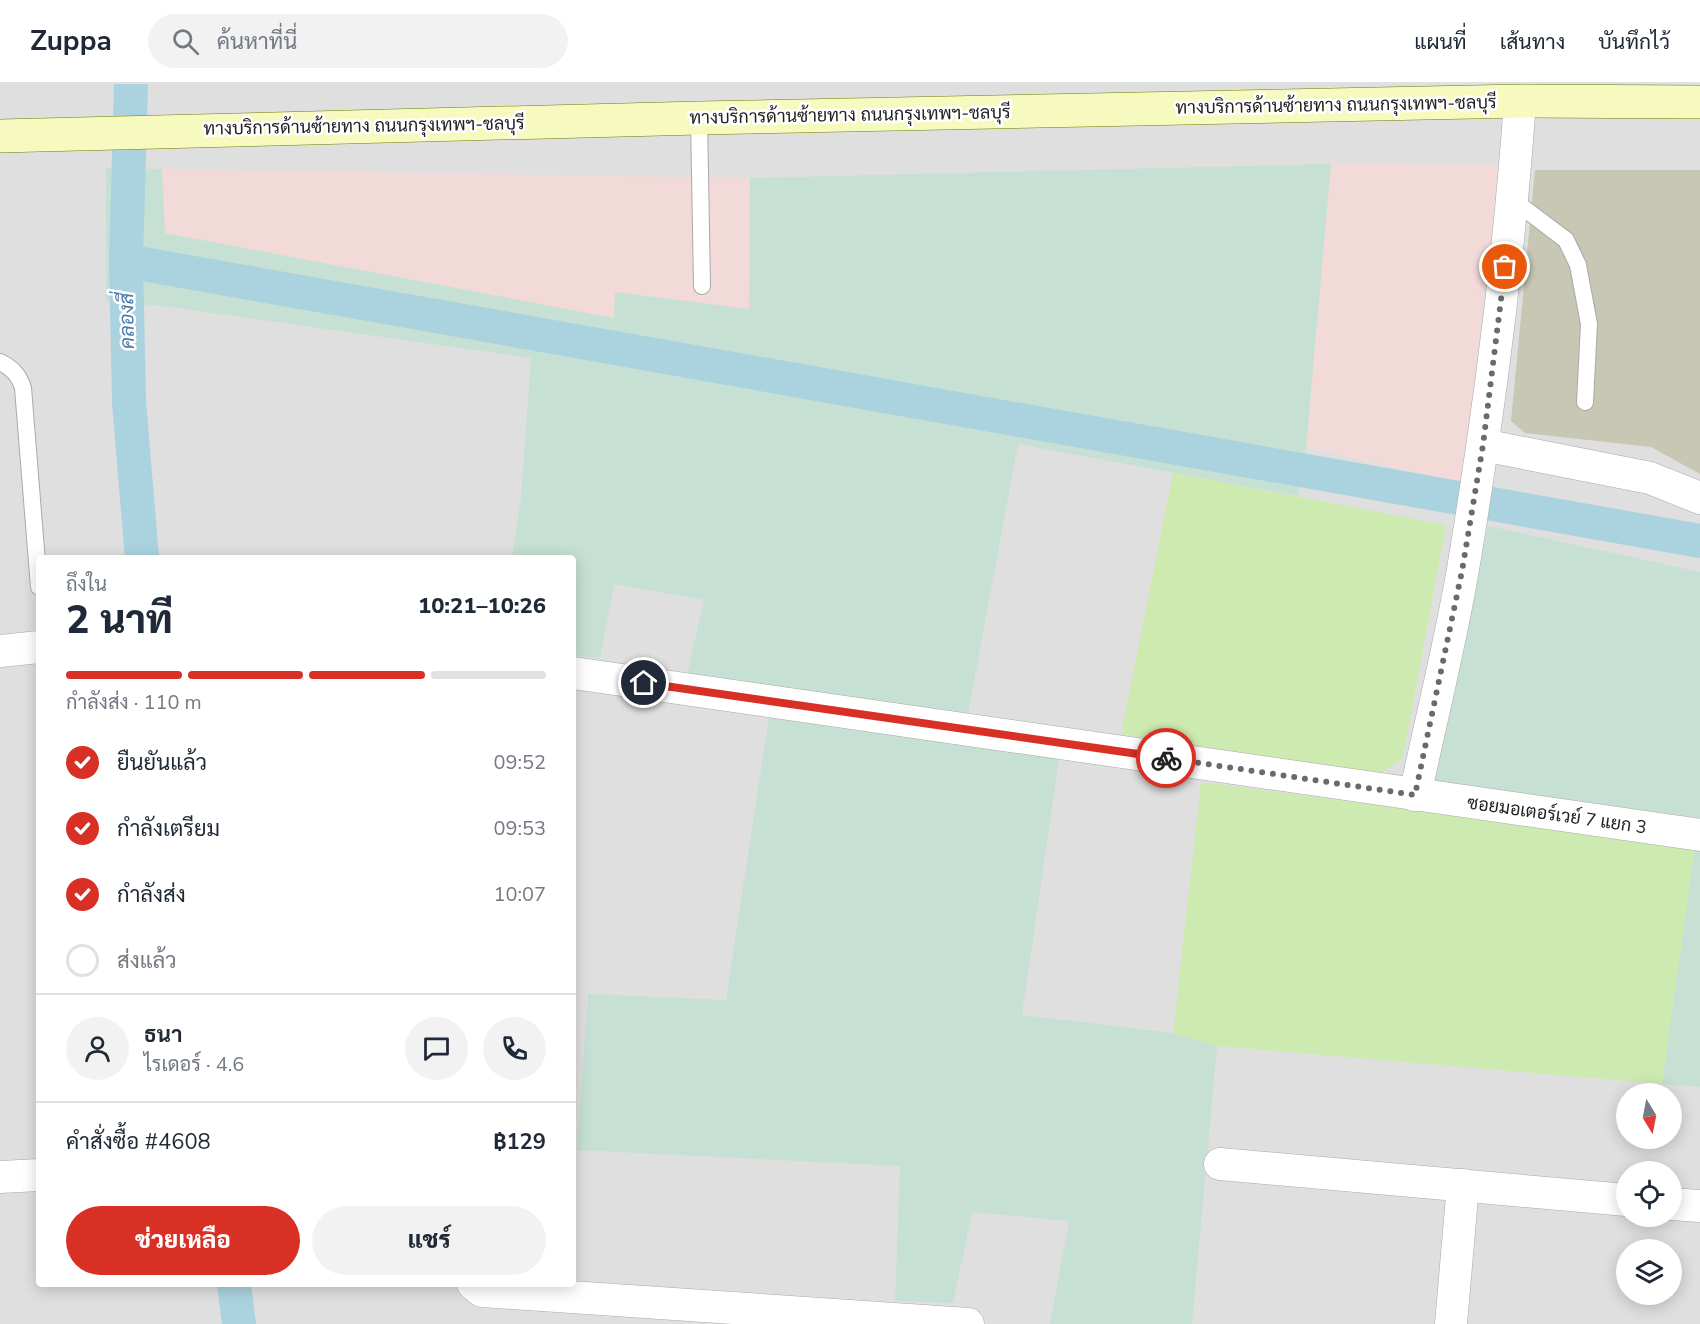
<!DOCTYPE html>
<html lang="th">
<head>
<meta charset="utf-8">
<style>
	:root { --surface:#fff; --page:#f2f2f3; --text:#1f2937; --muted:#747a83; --line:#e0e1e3; --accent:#d93025 }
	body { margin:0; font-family:"Nunito Sans",Sarabun,sans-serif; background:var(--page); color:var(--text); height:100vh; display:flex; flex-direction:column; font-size:22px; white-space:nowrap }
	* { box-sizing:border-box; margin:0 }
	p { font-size:20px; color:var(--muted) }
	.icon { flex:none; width:33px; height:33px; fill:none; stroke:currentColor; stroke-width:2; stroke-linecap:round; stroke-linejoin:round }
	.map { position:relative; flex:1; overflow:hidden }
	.panel { position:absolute; left:36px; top:471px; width:540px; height:732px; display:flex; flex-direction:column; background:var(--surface); border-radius:6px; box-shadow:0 3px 15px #0003 }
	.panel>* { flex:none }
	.needle { width:39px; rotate:170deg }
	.fabs { position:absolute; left:1616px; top:999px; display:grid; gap:12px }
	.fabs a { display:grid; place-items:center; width:66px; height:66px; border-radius:50%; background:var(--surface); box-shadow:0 3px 15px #0003; font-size:30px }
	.pin { position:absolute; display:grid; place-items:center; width:51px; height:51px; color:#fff; margin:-26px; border:3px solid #fff; border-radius:50%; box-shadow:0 2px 6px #0007 }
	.courier { position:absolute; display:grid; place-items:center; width:60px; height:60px; margin:-30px; border:4px solid #d93025; border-radius:50%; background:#fff; color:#222; box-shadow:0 2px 8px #0007 }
	.summary em { font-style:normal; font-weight:800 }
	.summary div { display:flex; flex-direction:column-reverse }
	.summary { display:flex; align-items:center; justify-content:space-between; height:102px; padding:0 30px }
	h1 { font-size:39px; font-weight:800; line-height:45px }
	.bar { display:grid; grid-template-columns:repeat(4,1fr); gap:9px 6px; align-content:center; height:72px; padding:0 30px }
	.bar i { height:8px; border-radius:4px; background:var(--line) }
	.bar .current { background:var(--accent) }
	.bar p { grid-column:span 4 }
	.line { display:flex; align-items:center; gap:15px; padding:0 30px; border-top:2px solid var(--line) }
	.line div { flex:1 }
	.round { display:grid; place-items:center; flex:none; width:63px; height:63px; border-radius:32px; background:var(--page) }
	ol { padding:0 30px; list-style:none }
	li { display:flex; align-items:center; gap:18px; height:66px }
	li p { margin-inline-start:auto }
	li .icon { padding:6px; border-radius:50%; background:var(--accent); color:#fff; stroke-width:4 }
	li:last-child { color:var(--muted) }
	li i { width:33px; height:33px; border:3px solid var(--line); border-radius:50% }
	.primary-button { display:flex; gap:12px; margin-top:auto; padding:12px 30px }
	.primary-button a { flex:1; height:69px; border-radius:36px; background:var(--accent); color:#fff; font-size:24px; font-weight:800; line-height:69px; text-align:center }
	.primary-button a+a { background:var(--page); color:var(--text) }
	header { display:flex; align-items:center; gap:36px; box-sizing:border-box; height:84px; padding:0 30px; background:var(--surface); border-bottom:2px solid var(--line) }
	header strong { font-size:28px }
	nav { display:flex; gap:33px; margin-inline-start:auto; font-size:21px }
	.search { width:420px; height:54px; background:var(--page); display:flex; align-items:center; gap:15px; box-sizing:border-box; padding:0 21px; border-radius:33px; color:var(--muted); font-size:22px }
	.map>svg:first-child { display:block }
</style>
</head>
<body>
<header>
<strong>Zuppa</strong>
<div class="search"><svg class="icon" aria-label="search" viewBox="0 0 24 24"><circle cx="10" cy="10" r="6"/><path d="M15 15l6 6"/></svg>ค้นหาที่นี่</div>
<nav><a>แผนที่</a><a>เส้นทาง</a><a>บันทึกไว้</a></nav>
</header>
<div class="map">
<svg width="1700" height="1240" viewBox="0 0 1700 1240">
	<rect width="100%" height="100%" fill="#f2efe9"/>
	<path fill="#e0dfdf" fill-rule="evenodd" d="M0,0H1700V1240H0ZM39,474H573V1200H39ZM1626,1010H1671V1054H1626ZM1626,1088H1671V1132H1626ZM1626,1166H1671V1210H1626Z"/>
	<g fill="#f2dad9">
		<path d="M1331,80L1500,81L1462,399L1306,363Z"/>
		<path d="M162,85L750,94L749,225L615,208L614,234L164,149Z"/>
	</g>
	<path fill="#c7c7b4" d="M1535,86H1700V390L1651,363L1525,349L1511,337Z"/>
	<g fill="#cdebb0">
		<path d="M1173,389L1446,441L1403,674L1380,690L1121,650Z"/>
		<path d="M1201,698L1695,763L1662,1000L1217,962L1173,949Z"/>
	</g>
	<g fill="#c6e0d4">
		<path d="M1331,80L1306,363L1298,412L1018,360L968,630L687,592L704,516L614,500L600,575L573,571V474H512L521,413L531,274L163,222L106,217V84L162,85L165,149L614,234L615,208L749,225L750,94Z"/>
		<path d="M1488,442L1700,488V734L1433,699Z"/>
		<path d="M769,632L1059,675L1022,931L1173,949L1217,962L1192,1240H1050L1069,1137L972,1128L953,1219L895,1217L900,1082L577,1066L588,910L726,916Z"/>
		<path d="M1695,763L1700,764V1003L1662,1000Z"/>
	</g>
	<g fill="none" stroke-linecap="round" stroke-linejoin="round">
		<g stroke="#aad3df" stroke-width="34">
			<path d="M131,0L126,177L129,318L142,474"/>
			<path d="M126,177L1700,457"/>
			<path d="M234,1200L239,1240"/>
		</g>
		<g stroke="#a9a9a9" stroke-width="18">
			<g id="service">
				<path d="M699,34L702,202"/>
				<path d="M1513,116L1566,156L1578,181L1589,240L1585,318"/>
				<path d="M0,278C12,284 19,291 23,304L39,503"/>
			</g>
		</g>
		<g stroke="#a9a9a9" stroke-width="33">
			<g id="minor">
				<path d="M1483,361L1650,394L1700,414"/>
				<path d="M0,567L39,563"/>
				<path d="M573,589L1700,751"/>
				<path d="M1415,711C1431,636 1450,561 1463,485C1489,330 1509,174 1520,17"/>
				<path d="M1220,1080L1626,1116"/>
				<path d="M0,1093L39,1091"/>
				<path d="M1671,1120L1700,1122"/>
				<path d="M473,1200L482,1207L968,1240"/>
				<path d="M1451,1240L1463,1101"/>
			</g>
		</g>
		<g stroke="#707d05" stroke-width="34">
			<path id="secondary" d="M0,52L699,34L1520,17L1700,18"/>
		</g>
		<use href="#service" stroke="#fff" stroke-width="16"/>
		<use href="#minor" stroke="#fff" stroke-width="32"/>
		<use href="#secondary" stroke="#f7fabf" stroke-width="33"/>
	</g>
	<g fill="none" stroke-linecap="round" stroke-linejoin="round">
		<path stroke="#6b6a68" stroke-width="6" stroke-dasharray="0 10.8" d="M1166,674L1415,711L1462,487L1483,361L1505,183"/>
		<path stroke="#d93025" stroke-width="8" d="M644,599L1166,674"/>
	</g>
	<g text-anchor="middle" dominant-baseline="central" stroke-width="5" stroke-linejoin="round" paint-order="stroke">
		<g font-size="18" fill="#222" stroke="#fff">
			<text transform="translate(1336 21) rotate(-1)">ทางบริการด้านซ้ายทาง ถนนกรุงเทพฯ-ชลบุรี</text>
			<text transform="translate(850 31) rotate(-1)">ทางบริการด้านซ้ายทาง ถนนกรุงเทพฯ-ชลบุรี</text>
			<text transform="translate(364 42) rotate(-1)">ทางบริการด้านซ้ายทาง ถนนกรุงเทพฯ-ชลบุรี</text>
			<text transform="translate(1557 731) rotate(8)">ซอยมอเตอร์เวย์ 7 แยก 3</text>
		</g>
		<g font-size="20" font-style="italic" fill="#4a7aab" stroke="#fff">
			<text transform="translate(127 237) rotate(-91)">คลองสี่</text>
		</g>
	</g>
</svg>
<div class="fabs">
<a><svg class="needle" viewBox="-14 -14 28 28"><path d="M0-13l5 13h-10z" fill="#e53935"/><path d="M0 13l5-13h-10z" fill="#747a83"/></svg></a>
<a><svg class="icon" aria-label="locate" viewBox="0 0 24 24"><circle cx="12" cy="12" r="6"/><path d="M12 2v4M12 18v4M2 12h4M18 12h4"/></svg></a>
<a><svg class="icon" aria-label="layers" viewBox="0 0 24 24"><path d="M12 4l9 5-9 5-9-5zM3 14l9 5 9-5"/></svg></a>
</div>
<div class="pin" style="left:1505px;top:183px;background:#ea580c"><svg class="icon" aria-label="bag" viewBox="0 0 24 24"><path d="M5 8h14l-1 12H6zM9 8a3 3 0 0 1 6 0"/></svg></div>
<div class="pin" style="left:644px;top:599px;background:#1f2937"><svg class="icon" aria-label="home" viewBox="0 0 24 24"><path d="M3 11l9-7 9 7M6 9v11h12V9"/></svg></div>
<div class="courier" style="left:1166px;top:674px"><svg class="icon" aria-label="bike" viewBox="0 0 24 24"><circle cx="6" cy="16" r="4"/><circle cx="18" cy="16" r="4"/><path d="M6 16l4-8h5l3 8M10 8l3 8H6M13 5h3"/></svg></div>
<section class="panel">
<div class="summary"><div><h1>2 นาที</h1><p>ถึงใน</p></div><em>10:21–10:26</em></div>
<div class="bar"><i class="current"></i><i class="current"></i><i class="current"></i><i></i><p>กำลังส่ง · 110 m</p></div>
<ol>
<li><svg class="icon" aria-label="check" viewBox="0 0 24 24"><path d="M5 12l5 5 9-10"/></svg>ยืนยันแล้ว<p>09:52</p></li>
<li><svg class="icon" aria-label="check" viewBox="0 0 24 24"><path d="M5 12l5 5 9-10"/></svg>กำลังเตรียม<p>09:53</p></li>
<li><svg class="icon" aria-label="check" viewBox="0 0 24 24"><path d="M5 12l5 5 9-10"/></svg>กำลังส่ง<p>10:07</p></li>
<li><i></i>ส่งแล้ว</li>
</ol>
<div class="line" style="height:108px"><a class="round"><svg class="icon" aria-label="person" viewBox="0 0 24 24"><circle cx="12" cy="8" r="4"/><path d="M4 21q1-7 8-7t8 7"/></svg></a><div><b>ธนา</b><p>ไรเดอร์ · 4.6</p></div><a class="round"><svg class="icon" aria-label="chat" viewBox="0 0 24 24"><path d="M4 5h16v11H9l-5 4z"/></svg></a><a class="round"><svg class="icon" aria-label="phone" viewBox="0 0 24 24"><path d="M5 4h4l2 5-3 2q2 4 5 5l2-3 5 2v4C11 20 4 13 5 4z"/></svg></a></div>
<div class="line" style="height:78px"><div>คำสั่งซื้อ #4608</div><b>฿129</b></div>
<div class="primary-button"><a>ช่วยเหลือ</a><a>แชร์</a></div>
</section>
</div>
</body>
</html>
